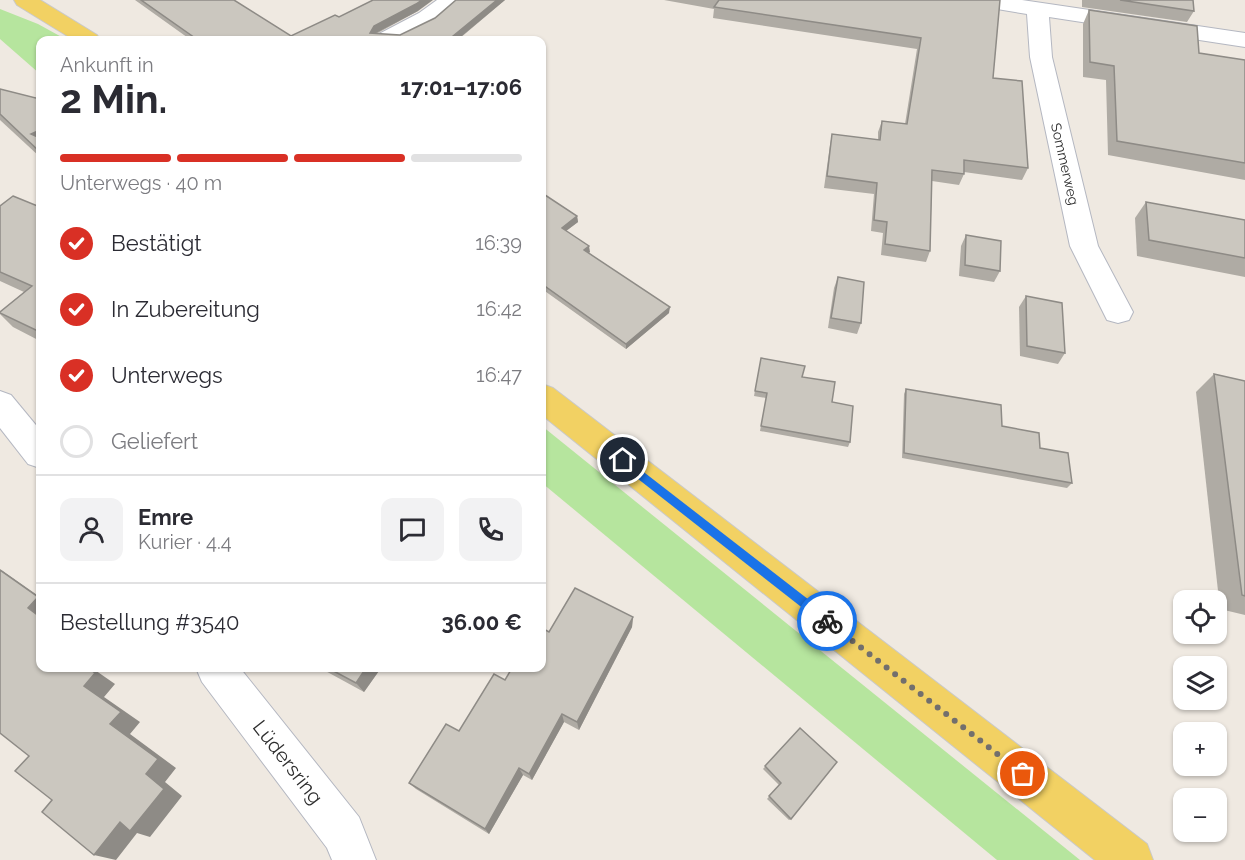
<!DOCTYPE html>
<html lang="de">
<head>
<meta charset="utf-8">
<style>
	:root { --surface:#fff; --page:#f2f2f3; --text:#2b2b33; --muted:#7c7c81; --line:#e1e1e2; --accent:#d93025 }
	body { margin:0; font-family:Raleway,sans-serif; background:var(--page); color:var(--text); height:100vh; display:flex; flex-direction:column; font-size:22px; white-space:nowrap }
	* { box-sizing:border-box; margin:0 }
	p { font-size:20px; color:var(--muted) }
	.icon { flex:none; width:33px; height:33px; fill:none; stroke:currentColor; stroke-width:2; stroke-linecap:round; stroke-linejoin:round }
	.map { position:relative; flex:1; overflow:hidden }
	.drawer { position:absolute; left:36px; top:36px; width:510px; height:636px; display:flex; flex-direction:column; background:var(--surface); border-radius:12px; box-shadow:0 2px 4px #0004 }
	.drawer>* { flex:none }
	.controls { position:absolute; left:1173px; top:590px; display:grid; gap:12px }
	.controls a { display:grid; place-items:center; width:54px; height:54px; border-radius:12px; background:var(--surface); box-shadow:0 2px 4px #0004; font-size:30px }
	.pin { position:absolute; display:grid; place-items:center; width:51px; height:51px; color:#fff; margin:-26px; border:3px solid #fff; border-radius:50%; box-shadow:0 2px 6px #0007 }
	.courier { position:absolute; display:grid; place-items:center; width:60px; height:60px; margin:-30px; border:4px solid #1a73e8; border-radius:50%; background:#fff; color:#222; box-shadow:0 2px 8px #0007 }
	.overview em { font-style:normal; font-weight:700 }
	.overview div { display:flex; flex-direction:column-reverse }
	.overview { display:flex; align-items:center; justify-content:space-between; height:102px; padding:0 24px }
	h1 { font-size:39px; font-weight:700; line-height:45px }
	.bar { display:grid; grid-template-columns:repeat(4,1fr); gap:9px 6px; align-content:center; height:72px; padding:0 24px }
	.bar i { height:8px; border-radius:4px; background:var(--line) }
	.bar .on { background:var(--accent) }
	.bar p { grid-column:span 4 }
	.line { display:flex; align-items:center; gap:15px; padding:0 24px; border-top:2px solid var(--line) }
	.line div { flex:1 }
	.round { display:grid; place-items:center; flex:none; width:63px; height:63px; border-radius:12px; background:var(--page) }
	ol { padding:0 24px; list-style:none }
	li { display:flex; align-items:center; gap:18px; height:66px }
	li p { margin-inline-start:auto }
	li .icon { padding:6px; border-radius:50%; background:var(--accent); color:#fff; stroke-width:4 }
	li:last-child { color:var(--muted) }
	li i { width:33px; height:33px; border:3px solid var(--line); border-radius:50% }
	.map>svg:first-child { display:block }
</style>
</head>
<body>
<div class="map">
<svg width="1245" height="860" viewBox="0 0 1245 860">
	<rect width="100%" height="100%" fill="#efe9e1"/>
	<g fill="#b6e59e">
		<path d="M0,9L38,24L67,40H40V74L0,39Z"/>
		<path d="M542,426L1080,860H997L542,483Z"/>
	</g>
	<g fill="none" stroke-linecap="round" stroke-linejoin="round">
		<g stroke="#b4b7c1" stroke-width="2">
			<g id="minor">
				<path d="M437,0H462L435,23L401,40H374L377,35L419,13Z"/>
				<path d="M968,0H1022L1245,33V47L1049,17L1052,57L1098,246L1133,312L1129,320L1118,323L1107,320L1070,246L1030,57L1027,14L979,6L971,5Z"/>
				<path d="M0,391L11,395L40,430V468L28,464L0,428Z"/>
				<path d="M196,668H240L359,817L376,860H332L327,848L202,682Z"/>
			</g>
		</g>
		<g stroke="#c9c9c9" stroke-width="2">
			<g id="major">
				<path d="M14,0H40L97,35L100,40H74L17,5Z"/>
				<path d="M542,384L553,388L1147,844L1153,860H1095L542,415Z"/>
			</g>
		</g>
		<use href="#minor" fill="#fff" fill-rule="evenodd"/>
		<use href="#major" fill="#f2d163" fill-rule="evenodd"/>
	</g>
	<g fill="#afaba4">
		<path d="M135,0H234L291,36L339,17L418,11L376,34L400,35L435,18L456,0H505L459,39L461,40H191Z"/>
		<path d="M664,0H1000L993,78L1028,168L1022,180L964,172V174L959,185L932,181L930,251L926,262L881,255L883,233L871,231L874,194L824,188L830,145L832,134L878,140V132L882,121L905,124L917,49L713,18L714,9Z"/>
		<path d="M1081,0H1193L1194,11L1187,22L1082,7V0Z"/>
		<path d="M1089,10L1199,53L1245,60V180L1108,155L1106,80L1083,77V24Z"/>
		<path d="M0,89L40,99V157L0,120Z"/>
		<path d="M542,193L577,216L578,222L566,231L590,252L588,253L669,313L626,349L542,289Z"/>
		<path d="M1146,202L1245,220V277L1137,256L1135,218Z"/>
		<path d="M0,206L40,207V341L13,327L0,314V312L24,292L0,281Z"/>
		<path d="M966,235L1000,271L994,282L959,276L961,246Z"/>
		<path d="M838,277L861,323L857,334L828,328L834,288Z"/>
		<path d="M1026,296L1065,353L1058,364L1020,356L1019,307Z"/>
		<path d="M761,358L802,377L832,402L850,442L848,447L760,431L766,398L754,396Z"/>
		<path d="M1214,374L1245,381V615L1220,609L1196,392Z"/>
		<path d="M906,389L1002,426L1040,448L1072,483L1067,488L902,458L904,394Z"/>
		<path d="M633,617L632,627L579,730L564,722L532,780L523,775L489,834L416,789L409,783L459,731L549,632Z"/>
		<path d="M320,668H381L364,692Z"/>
		<path d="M800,728L791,819L789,820L767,799L779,785L763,769Z"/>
	</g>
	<g fill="#8e8b86">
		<path d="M422,0H433L418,11L376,33L372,40L370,33L374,26Z"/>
		<path d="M497,0H505L457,40L453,36Z"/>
		<path d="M40,130V147L31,134Z"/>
		<path d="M577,216L578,222L562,234V228Z"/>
		<path d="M589,246L590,252L584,256V250Z"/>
		<path d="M670,307L669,313L626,349V344Z"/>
		<path d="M0,569L40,597V617L28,608Z"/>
		<path d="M633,617L632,627L579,730L577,722Z"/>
		<path d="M88,668H92L115,684L104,697L140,722L130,734L176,768L165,782L182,796L150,837L137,833L116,860L94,855L146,774L110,724L84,686Z"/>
		<path d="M366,668H381L364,692L356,683Z"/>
		<path d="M562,714L564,722L532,780L529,774Z"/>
		<path d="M519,768L523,775L489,834L485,829Z"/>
	</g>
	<g fill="#cbc7bf" stroke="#8e8b86" stroke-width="1.5">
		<path d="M141,0H234L291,36L335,15L339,17L373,0H422L416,4L374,26L370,33L400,35L435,18L456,0H497L453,36L461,40H198Z"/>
		<path d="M719,0H1000L993,78L1022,81L1028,168L964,160V174L932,170L930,251L885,244L887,222L874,220L877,183L827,176L832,134L880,140L882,121L907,124L921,38L714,7Z"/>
		<path d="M1120,0H1193L1194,11Z"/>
		<path d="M1089,10L1197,26L1199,53L1245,60V163L1117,141L1114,66L1090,62Z"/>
		<path d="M0,89L40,99V130L31,134L40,138V152L0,114Z"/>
		<path d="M542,193L577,216L562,228L589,246L584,250L670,307L626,344L542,284Z"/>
		<path d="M13,196L40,207V332L0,313V312L32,286L0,272V206Z"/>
		<path d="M1146,202L1245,220V258L1149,240Z"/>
		<path d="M966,235L1001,241L1000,271L965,265Z"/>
		<path d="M838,277L864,282L861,323L831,318Z"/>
		<path d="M1026,296L1062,303L1065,353L1027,346Z"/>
		<path d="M761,358L805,366L802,377L835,382L832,402L853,406L850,442L761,426L767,393L755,391Z"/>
		<path d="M1214,374L1245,381V596L1242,595Z"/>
		<path d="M906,389L1001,405L1002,426L1039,433L1040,448L1068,453L1072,483L904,453Z"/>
		<path d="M0,570L38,597L28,608L40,617V668H88L95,673L84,686L121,712L110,724L158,759L146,774L164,789L130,831L120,822L94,855L42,812L52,800L15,771L29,756L0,733Z"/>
		<path d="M575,588L633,617L577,722L562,714L529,774L519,768L485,829L409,783L446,724L459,731L494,674L505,680L512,668H542V628L549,632Z"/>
		<path d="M328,668H366L356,683Z"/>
		<path d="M800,728L837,762L791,819L769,796L781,783L765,766Z"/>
	</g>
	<path fill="#1a73e8" d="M623,456L831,617V624H823L619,464V457Z"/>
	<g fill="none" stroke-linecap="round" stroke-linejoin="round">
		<path stroke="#726f6d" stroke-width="6" stroke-dasharray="0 10.8" d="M827,621L1023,774"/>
	</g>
	<g text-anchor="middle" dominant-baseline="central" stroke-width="4.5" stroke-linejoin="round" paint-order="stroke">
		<g font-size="14" fill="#2e2e2e" stroke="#fff">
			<text transform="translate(1065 164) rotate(77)">Sommerweg</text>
		</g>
		<g font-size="20" fill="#2e2e2e" stroke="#fff">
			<text transform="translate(288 762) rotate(52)">Lüdersring</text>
		</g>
	</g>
</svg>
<div class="controls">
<a><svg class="icon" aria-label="locate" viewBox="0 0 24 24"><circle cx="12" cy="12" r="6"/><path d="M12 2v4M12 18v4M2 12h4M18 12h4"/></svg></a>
<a><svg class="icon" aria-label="layers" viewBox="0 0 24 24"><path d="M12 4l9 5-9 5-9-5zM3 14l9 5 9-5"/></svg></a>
<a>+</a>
<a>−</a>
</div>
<div class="pin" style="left:1023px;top:774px;background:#ea580c"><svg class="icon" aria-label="bag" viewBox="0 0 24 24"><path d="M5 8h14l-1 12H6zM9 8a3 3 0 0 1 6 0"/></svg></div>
<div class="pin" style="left:623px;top:460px;background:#1f2937"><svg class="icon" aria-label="home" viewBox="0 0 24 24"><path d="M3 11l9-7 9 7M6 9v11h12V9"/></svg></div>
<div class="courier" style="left:827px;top:621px"><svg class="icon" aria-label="bike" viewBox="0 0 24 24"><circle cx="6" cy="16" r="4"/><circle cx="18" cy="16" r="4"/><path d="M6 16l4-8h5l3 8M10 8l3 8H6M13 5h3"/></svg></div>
<section class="drawer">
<div class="overview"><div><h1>2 Min.</h1><p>Ankunft in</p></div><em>17:01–17:06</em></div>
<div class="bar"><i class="on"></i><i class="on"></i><i class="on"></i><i></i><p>Unterwegs · 40 m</p></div>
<ol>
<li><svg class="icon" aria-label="check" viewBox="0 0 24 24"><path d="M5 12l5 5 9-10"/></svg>Bestätigt<p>16:39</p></li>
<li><svg class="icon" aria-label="check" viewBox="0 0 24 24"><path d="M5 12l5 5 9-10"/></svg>In Zubereitung<p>16:42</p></li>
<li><svg class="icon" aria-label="check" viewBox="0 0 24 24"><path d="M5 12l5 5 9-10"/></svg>Unterwegs<p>16:47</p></li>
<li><i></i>Geliefert</li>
</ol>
<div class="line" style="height:108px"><a class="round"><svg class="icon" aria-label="person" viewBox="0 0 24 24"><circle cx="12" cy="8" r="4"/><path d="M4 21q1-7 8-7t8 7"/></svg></a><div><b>Emre</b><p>Kurier · 4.4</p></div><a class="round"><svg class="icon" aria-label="chat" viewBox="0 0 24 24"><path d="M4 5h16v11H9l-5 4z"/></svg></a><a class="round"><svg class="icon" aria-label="phone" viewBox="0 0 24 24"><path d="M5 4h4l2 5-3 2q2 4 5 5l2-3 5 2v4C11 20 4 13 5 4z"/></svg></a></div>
<div class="line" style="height:78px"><div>Bestellung #3540</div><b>36.00 €</b></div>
</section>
</div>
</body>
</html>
